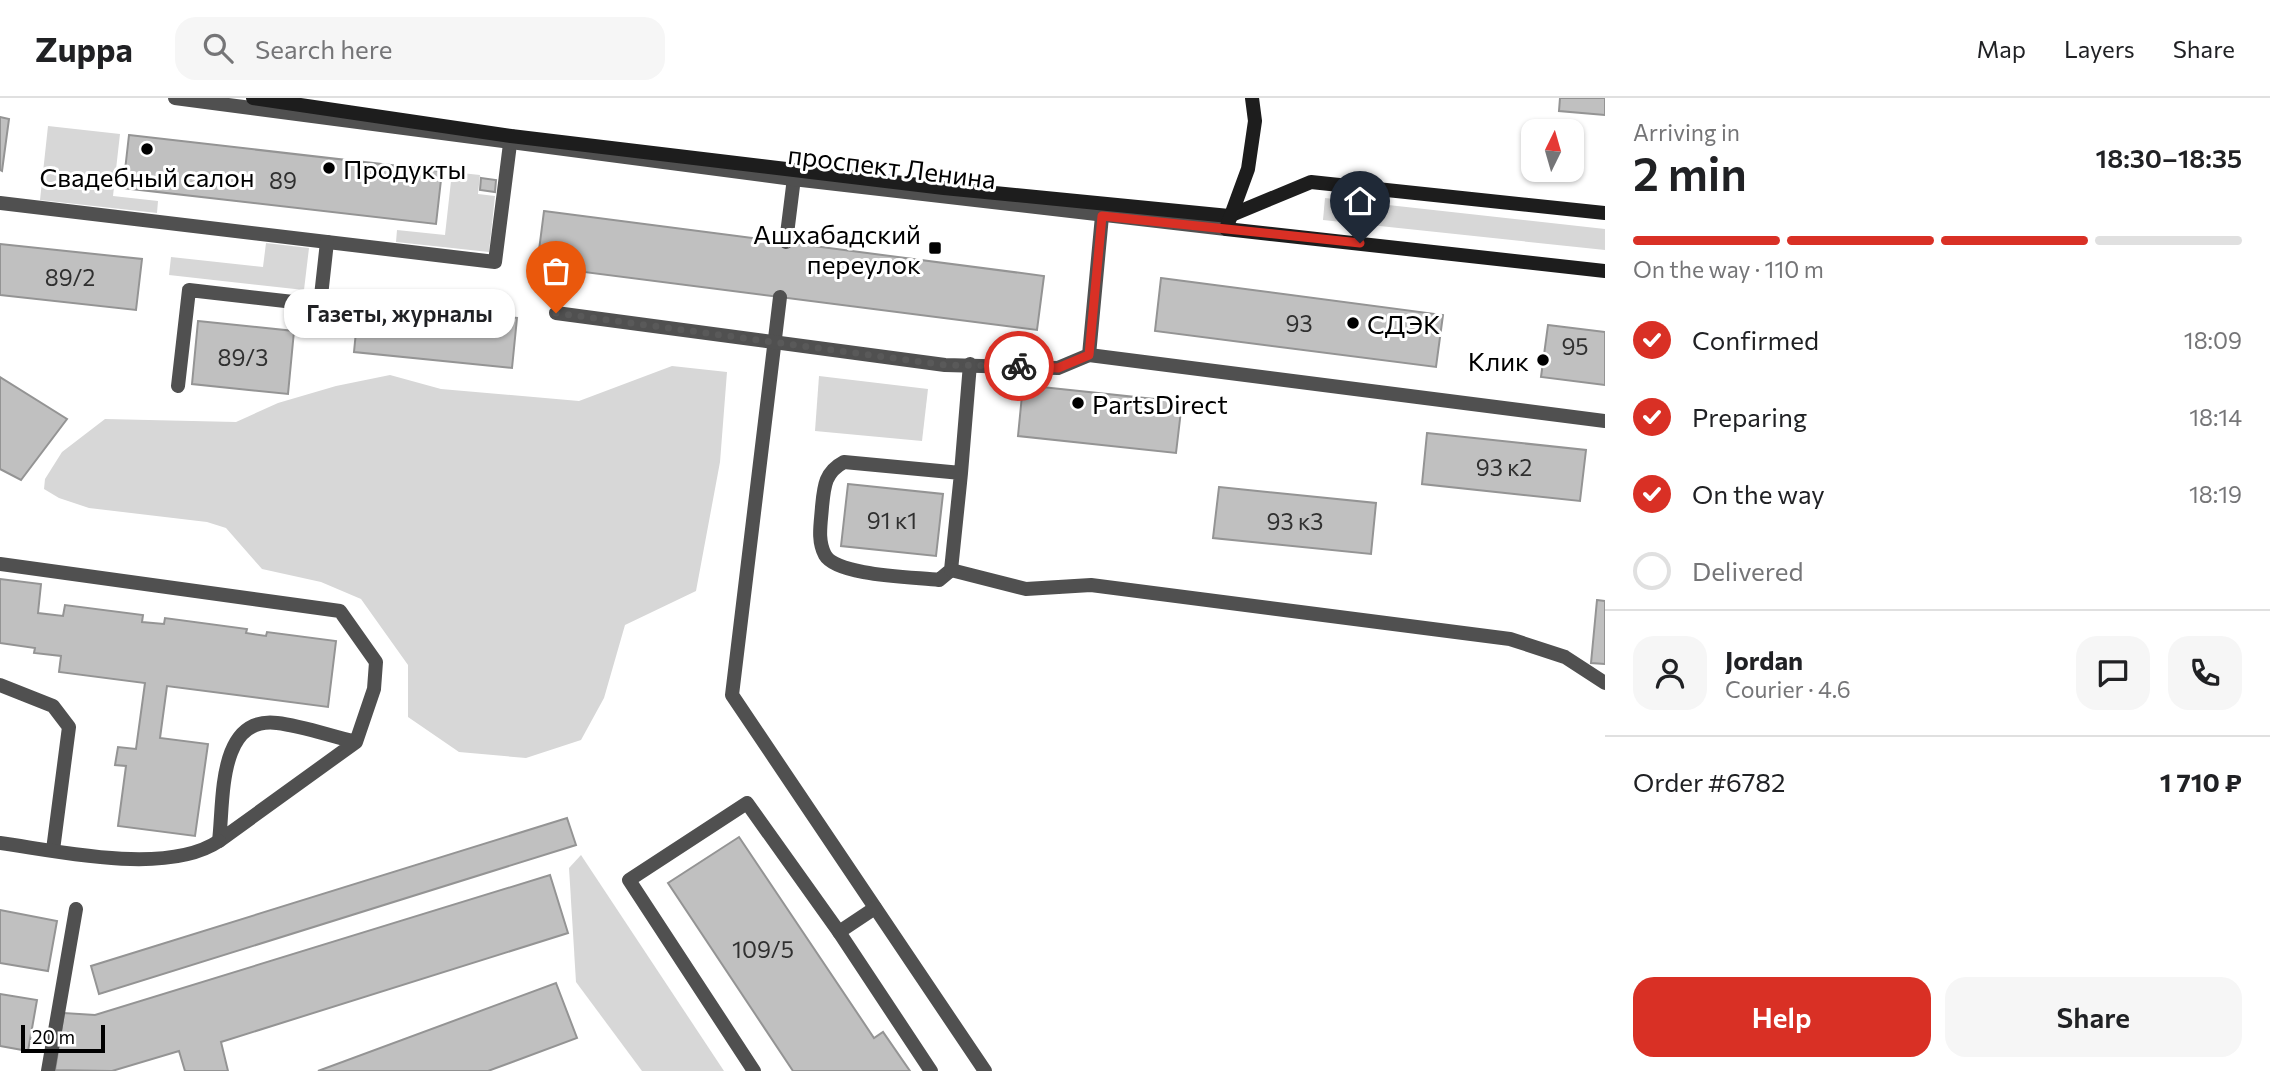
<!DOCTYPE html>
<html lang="en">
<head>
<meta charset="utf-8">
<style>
	:root { --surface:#fff; --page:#f6f6f6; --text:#202124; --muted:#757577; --line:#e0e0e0; --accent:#d93025 }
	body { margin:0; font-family:Commissioner,sans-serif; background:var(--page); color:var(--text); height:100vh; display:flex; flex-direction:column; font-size:26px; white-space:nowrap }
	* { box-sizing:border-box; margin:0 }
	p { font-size:23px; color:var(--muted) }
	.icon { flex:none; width:38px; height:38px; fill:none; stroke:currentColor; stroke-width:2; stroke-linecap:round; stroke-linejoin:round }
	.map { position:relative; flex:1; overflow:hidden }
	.details { display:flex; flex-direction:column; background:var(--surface); width:665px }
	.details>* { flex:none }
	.needle { width:46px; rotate:5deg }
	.fabs { position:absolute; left:1521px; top:21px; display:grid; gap:14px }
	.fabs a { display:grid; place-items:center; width:63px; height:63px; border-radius:14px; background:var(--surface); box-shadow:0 2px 5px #0004; font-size:35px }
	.scale { position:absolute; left:21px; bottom:18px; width:84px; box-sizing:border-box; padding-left:7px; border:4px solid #000; border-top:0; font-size:19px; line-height:24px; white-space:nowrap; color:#000; -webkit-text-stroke:5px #fff; paint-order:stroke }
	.pin { position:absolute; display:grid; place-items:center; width:60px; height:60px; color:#fff; margin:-72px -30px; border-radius:50% 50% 50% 0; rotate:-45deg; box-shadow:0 0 7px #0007 }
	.pin .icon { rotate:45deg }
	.courier { position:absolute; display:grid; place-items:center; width:70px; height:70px; margin:-35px; border:5px solid #d93025; border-radius:50%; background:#fff; color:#222; box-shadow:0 2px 9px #0007 }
	.bubble { position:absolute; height:49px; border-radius:21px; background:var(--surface); box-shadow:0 2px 5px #0004; font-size:23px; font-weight:600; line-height:49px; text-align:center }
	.head em { font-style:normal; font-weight:600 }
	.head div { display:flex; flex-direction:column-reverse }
	.head { display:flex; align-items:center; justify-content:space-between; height:119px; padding:0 28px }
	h1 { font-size:46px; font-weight:600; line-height:52px }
	.bar { display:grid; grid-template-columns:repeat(4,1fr); gap:10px 7px; align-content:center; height:84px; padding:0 28px }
	.bar i { height:9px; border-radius:5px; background:var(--line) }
	.bar .selected { background:var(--accent) }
	.bar p { grid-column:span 4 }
	.line { display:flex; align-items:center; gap:18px; padding:0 28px; border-top:2px solid var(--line) }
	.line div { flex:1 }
	.round { display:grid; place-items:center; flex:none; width:74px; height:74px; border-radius:21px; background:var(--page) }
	ol { padding:0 28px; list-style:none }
	li { display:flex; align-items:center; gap:21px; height:77px }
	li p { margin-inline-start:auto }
	li .icon { padding:7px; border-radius:50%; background:var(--accent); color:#fff; stroke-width:4 }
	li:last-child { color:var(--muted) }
	li i { width:38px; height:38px; border:4px solid var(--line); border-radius:50% }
	.cta { display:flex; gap:14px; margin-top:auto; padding:14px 28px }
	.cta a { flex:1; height:80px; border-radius:21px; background:var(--accent); color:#fff; font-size:28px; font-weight:600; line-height:80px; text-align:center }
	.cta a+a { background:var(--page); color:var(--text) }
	header { display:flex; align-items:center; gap:42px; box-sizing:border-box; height:98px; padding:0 35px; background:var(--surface); border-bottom:2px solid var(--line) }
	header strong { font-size:33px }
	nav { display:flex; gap:38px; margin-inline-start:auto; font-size:24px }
	.search { width:490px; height:63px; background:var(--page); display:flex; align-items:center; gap:18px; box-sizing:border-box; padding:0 24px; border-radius:21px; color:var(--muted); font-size:26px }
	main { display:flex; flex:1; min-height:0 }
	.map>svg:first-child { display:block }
</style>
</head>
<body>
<header>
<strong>Zuppa</strong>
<div class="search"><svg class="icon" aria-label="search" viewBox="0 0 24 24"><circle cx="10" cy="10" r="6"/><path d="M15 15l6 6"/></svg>Search here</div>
<nav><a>Map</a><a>Layers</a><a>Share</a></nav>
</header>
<main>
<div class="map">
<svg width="1605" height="973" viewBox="0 0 1605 973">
	<rect width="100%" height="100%" fill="#fff"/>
	<g fill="#d7d7d7">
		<path d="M48,28L120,36L113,98L158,103L157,115L40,102Z"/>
		<path d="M452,74L480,77L478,96L495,98L489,154L396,144L397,132L445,137Z"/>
		<path d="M1325,100L1605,131V152L1323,122Z"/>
		<path d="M266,145L309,150L304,192L169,177L171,159L263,169Z"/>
		<path d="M672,268L727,274L720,364L696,493L625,527L604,600L581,642L526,660L459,654L408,619V567L361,501L321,484L262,471L226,430L207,424L89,410L59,400L44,391L45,381L62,354L105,321L236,324L278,305L336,288L390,277L441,291L579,303Z"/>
		<path d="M819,278L928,291L922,343L815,333Z"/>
		<path d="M581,757L724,973H642L576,884L569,770Z"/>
	</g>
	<g fill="#c0c0c0" stroke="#949494" stroke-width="2">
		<path d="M1560,0H1605V17L1559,13Z"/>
		<path d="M0,19L9,21L2,73L0,72Z"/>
		<path d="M129,37L442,73L436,126L123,90Z"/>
		<path d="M481,80L496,82L495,94L480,92Z"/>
		<path d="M544,113L1044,178L1037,232L537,168Z"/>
		<path d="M0,146L142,161L136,212L0,197Z"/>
		<path d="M1161,180L1443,217L1436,269L1155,233Z"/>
		<path d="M359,203L517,220L512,270L354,254Z"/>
		<path d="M198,223L294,233L288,296L192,286Z"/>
		<path d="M1548,227L1605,234V287L1541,279Z"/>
		<path d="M0,279L67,321L21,382L0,371Z"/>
		<path d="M1023,287L1182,304L1176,355L1018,338Z"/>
		<path d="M1427,335L1586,352L1580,403L1422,386Z"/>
		<path d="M848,386L943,396L936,458L841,448Z"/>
		<path d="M1219,389L1376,405L1371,456L1213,440Z"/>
		<path d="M0,481L41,486L38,515L63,518L65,507L143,517L142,524L164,526L165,520L247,531L246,535L266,538L267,534L336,543L328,609L167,588L160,640L208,646L195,738L118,728L126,668L115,667L118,649L136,651L145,585L59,574L61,558L34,555L35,550L0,545Z"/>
		<path d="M1597,502L1605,503V566L1591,565Z"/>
		<path d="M567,720L576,747L99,896L91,868Z"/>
		<path d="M739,739L874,940L883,934L910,973H793L668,785Z"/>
		<path d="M550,777L568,835L221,944L228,973H185L179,953L112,973L55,972L64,915L95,917Z"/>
		<path d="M0,812L57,823L48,873L0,865Z"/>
		<path d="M556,885L577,940L488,973H318Z"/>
		<path d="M0,896L37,902L28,953L0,948Z"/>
	</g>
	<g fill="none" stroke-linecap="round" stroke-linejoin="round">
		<g stroke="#505050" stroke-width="14">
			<path d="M0,105L495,164L511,38"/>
			<path d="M786,144L795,72"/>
			<path d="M780,199L732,597L985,973"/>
			<path d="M556,215L945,267L1058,270L1089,257L1102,118"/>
			<path d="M1089,257L1605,323"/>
			<path d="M178,288L189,192L320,207L327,144"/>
			<path d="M961,375L844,364C825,374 824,388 822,409C821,425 817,442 825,457C837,478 914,479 939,482L951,472L960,385L961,375L970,266"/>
			<path d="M0,466L340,513L376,564L374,591L356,644L219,743C224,703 217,618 277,625C303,628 330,638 356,644"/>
			<path d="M951,472L1026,491L1091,487L1510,541L1565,559L1605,585"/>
			<path d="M0,587L53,608L69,629L53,752"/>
			<path d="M0,745C59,753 167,778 219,743"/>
			<path d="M839,834L875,810"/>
			<path d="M48,973L76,811"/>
			<path d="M754,973L629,782L747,705L839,834L931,973"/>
		</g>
		<path stroke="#505050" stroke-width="14" d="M175,0L793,81L1226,131"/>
		<g stroke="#1d1d1d" stroke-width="14">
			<path d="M253,0L511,38L944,90L1229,118L1311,84L1605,115"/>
			<path d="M1252,0L1255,23L1248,71L1226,131L1605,173"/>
		</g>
	</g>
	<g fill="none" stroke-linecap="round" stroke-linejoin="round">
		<path stroke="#595959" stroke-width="7" stroke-dasharray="0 12.6" d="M556,215L945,267L1019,268"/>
		<path stroke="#d93025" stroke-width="9" d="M1019,268L1058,270L1089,257L1102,118L1360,145"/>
	</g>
	<g fill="#000" stroke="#fff" stroke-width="2.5">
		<circle cx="147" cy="51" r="7"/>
		<circle cx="329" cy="70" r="7"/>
		<rect x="928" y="143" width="14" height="14" rx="3.5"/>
		<circle cx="1353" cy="225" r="7"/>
		<circle cx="1543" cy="262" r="7"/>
		<circle cx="1078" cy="305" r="7"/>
	</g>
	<g text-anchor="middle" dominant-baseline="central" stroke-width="6" stroke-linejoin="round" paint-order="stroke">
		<g font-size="23" fill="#303030">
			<text x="283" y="82">89</text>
			<text x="70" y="179">89/2</text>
			<text x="1299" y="225">93</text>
			<text x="1575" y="248">95</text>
			<text x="243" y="259">89/3</text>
			<text x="1504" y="369">93 к2</text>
			<text x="892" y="422">91 к1</text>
			<text x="1295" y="423">93 к3</text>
			<text x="763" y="851">109/5</text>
		</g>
		<g font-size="26" fill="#000" stroke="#fff">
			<text transform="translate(892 68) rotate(7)">проспект Ленина</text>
		</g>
		<g font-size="26" fill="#000" stroke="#fff" text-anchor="start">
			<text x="343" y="70">Продукты</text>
			<text x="147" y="78" text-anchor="middle">Свадебный салон</text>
			<text x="921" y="135" text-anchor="end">Ашхабадский<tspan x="921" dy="30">переулок</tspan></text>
			<text x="1367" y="225">СДЭК</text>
			<text x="1529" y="262" text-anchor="end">Клик</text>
			<text x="1092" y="305">PartsDirect</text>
		</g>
	</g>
</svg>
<div class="fabs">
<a><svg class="needle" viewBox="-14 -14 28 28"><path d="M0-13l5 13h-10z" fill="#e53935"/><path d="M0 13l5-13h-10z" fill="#757577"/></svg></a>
</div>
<div class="scale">20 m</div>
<div class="pin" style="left:556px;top:215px;background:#ea580c"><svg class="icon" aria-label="bag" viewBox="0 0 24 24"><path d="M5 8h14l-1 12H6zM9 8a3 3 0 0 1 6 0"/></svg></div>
<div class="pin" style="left:1360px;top:145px;background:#1f2937"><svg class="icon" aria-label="home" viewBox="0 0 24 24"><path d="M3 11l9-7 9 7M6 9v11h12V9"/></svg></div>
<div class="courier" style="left:1019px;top:268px"><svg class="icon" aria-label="bike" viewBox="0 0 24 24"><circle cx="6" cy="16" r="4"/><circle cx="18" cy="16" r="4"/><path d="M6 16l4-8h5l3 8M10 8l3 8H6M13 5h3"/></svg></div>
<div class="bubble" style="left:284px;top:191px;width:231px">Газеты, журналы</div>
</div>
<section class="details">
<div class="head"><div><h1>2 min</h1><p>Arriving in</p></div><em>18:30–18:35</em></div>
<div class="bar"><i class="selected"></i><i class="selected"></i><i class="selected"></i><i></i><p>On the way · 110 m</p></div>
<ol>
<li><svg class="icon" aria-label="check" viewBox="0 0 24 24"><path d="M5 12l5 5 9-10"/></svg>Confirmed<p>18:09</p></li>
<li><svg class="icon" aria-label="check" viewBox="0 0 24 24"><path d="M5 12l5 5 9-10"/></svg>Preparing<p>18:14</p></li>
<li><svg class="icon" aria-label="check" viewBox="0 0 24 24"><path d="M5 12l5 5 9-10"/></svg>On the way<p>18:19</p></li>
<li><i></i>Delivered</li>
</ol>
<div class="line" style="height:126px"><a class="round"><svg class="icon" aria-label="person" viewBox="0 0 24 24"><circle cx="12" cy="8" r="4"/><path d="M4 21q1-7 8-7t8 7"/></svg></a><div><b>Jordan</b><p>Courier · 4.6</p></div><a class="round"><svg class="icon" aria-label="chat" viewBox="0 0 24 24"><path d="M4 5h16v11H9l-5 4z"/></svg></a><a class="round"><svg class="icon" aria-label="phone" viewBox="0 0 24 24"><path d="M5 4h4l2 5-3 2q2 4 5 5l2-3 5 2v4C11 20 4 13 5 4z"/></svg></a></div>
<div class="line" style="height:91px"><div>Order #6782</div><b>1 710 ₽</b></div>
<div class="cta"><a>Help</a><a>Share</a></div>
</section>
</main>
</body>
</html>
